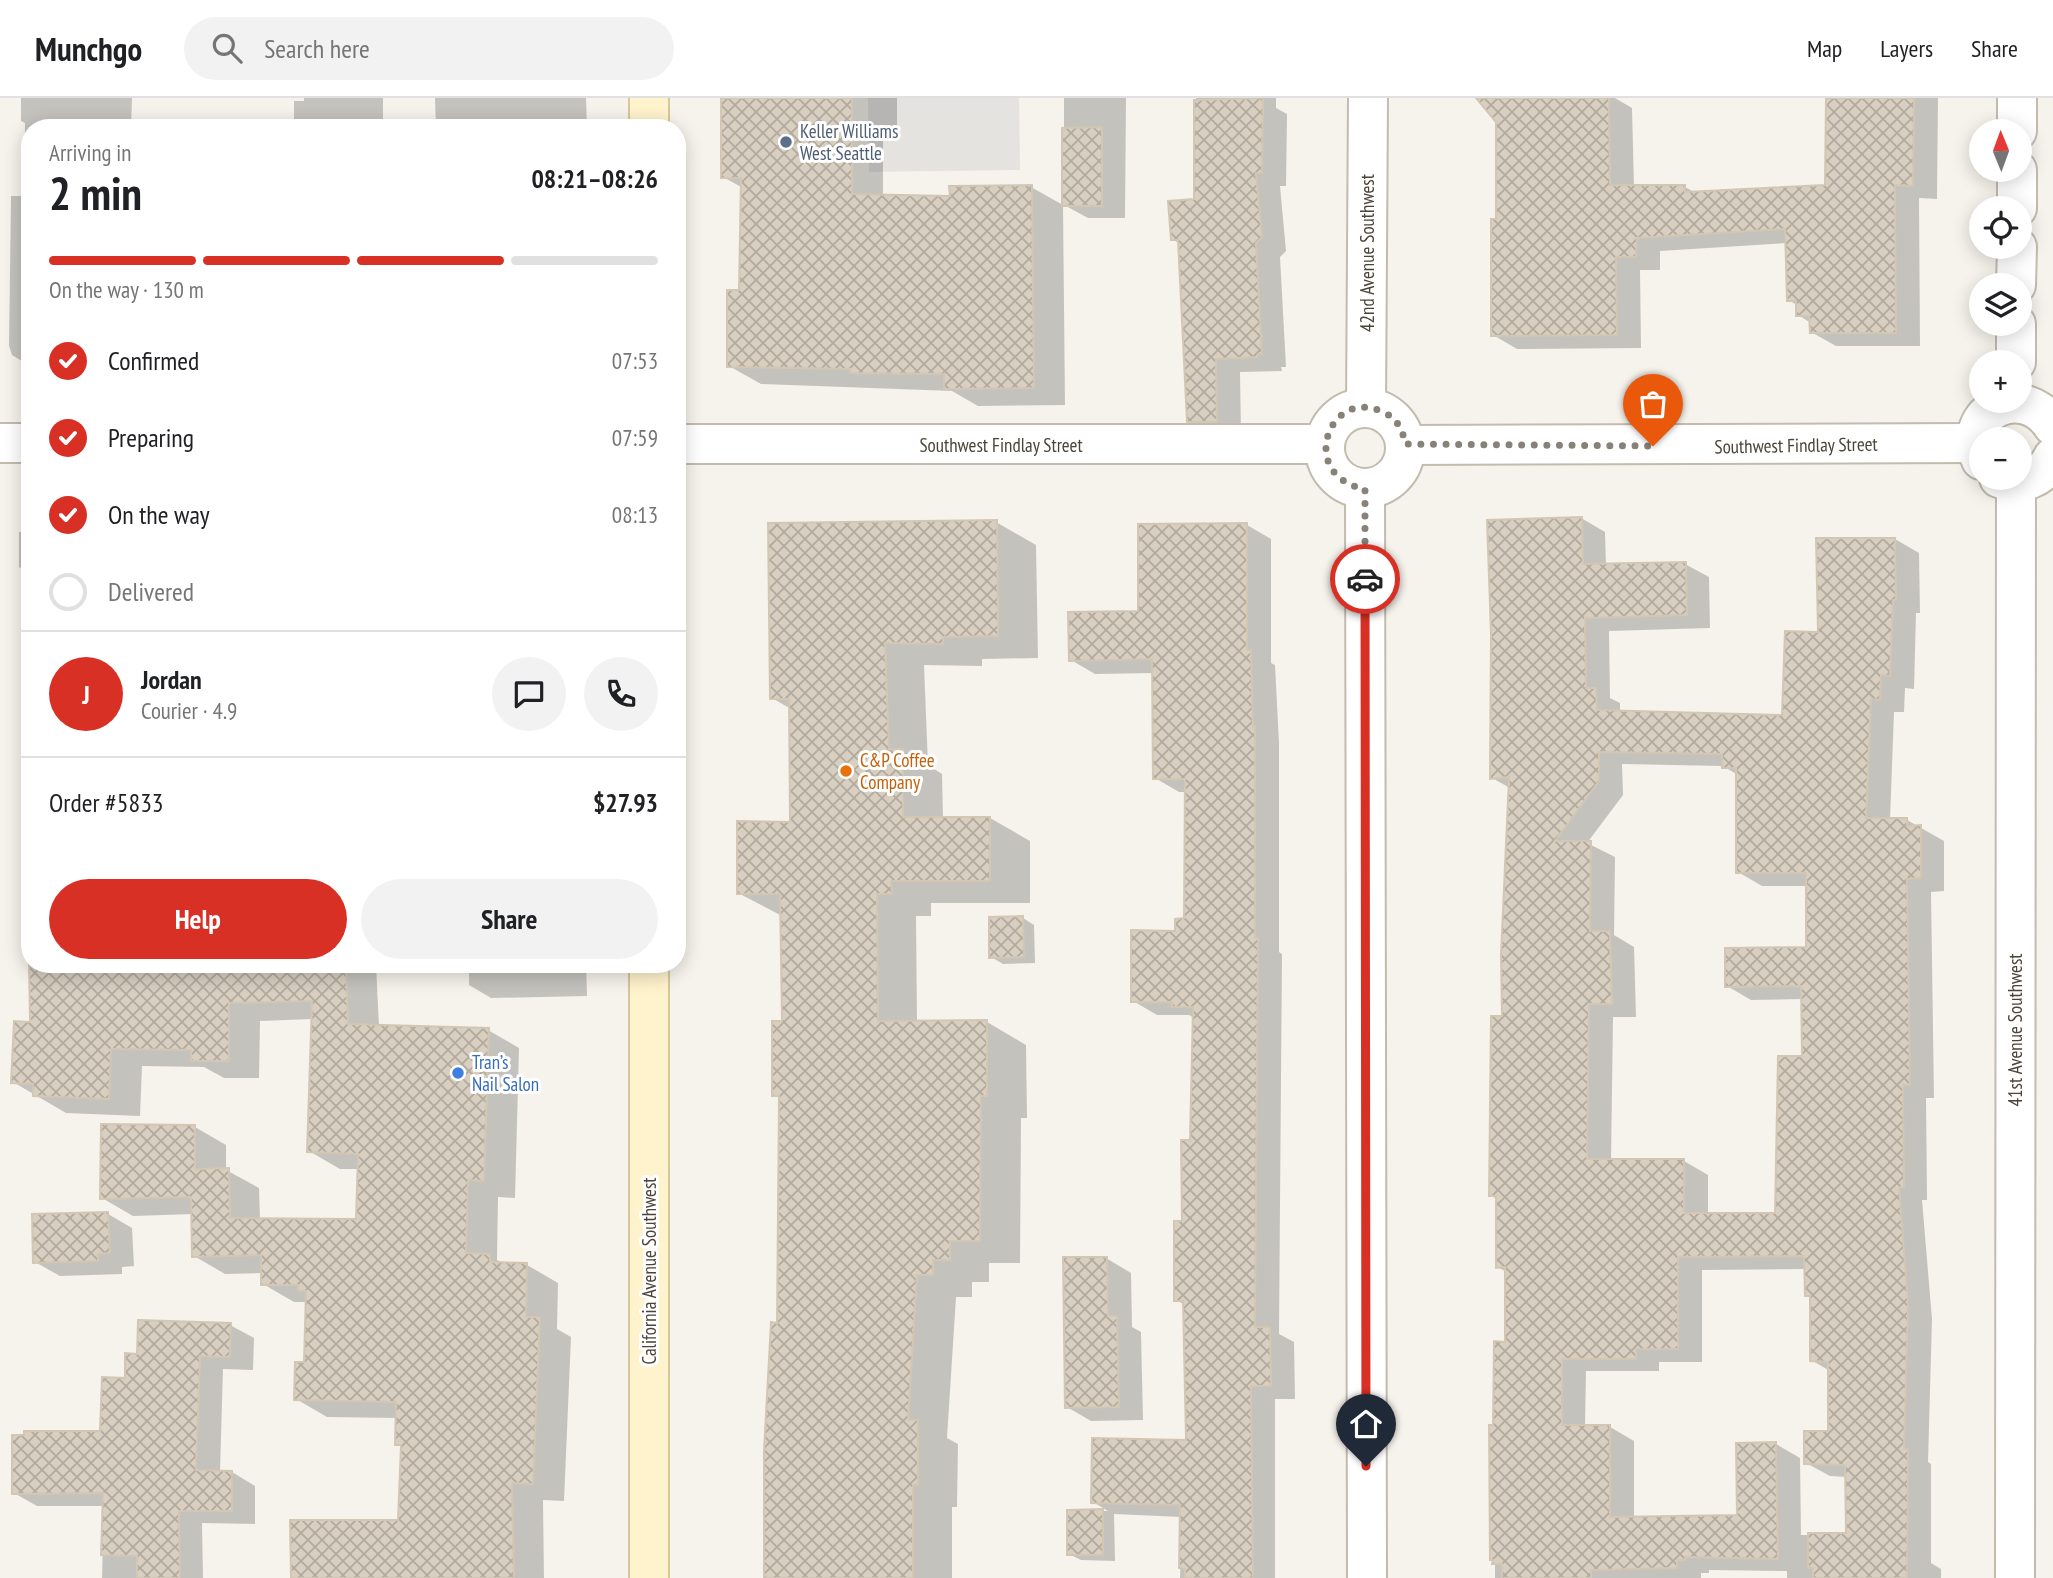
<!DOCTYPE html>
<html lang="en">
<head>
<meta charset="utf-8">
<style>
	:root { --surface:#fff; --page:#f2f2f2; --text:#202124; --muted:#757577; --line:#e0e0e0; --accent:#d93025 }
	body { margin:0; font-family:"PT Sans Narrow",sans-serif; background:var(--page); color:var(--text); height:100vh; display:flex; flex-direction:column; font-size:26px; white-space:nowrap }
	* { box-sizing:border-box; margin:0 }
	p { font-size:23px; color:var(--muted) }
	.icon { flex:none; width:38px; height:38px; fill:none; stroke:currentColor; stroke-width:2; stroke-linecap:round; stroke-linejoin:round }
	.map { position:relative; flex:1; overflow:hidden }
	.side { position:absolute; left:21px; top:21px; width:665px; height:854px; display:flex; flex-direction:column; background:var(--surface); border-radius:28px; box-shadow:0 4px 18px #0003 }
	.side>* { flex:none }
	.needle { width:46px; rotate:359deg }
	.controls { position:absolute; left:1969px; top:21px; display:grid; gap:14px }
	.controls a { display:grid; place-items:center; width:63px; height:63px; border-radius:50%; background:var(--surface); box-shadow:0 4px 18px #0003; font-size:35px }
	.pin { position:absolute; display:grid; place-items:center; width:60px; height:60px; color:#fff; margin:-72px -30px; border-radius:50% 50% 50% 0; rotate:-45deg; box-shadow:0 0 7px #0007 }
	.pin .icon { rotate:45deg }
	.courier { position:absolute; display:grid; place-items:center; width:70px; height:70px; margin:-35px; border:5px solid #d93025; border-radius:50%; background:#fff; color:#222; box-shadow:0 2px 9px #0007 }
	.overview em { font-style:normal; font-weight:700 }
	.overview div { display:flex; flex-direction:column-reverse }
	.overview { display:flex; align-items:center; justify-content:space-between; height:119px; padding:0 28px }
	h1 { font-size:46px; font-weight:700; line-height:52px }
	.bar { display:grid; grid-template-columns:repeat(4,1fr); gap:10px 7px; align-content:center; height:84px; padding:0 28px }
	.bar i { height:9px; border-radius:5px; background:var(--line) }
	.bar .current { background:var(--accent) }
	.bar p { grid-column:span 4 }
	.line { display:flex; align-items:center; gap:18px; padding:0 28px; border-top:2px solid var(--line) }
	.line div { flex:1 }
	.round { display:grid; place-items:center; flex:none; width:74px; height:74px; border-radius:37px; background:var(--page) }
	ol { padding:0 28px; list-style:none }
	li { display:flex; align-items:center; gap:21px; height:77px }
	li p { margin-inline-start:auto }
	li .icon { padding:7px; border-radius:50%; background:var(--accent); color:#fff; stroke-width:4 }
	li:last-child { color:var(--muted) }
	li i { width:38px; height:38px; border:4px solid var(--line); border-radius:50% }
	.primary-button { display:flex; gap:14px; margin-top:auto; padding:14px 28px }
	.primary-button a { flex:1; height:80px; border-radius:42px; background:var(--accent); color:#fff; font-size:28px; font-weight:700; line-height:80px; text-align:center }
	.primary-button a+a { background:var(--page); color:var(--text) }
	header { display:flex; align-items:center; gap:42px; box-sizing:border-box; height:98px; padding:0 35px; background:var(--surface); border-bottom:2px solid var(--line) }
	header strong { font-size:33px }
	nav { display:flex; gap:38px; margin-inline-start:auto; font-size:24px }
	.search { width:490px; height:63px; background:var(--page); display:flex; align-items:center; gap:18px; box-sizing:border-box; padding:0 24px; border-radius:38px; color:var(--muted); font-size:26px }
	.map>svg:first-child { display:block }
</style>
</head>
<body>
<header>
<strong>Munchgo</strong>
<div class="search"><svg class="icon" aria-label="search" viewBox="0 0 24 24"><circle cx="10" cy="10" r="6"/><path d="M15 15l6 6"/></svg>Search here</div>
<nav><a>Map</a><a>Layers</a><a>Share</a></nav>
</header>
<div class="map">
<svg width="2053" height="1480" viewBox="0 0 2053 1480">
	<defs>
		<pattern id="building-cross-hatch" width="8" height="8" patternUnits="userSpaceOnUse" patternTransform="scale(1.75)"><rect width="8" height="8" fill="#d8cfc1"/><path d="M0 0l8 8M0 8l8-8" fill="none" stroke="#b1aa9e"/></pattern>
	</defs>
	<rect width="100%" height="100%" fill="#f6f3ec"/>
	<path fill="#e5e3e0" d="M868,0H1019L1020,72L869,74Z"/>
	<g fill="#0003" fill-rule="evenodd">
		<path d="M21,0H132L131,30H30V268L12,257L9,248L11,98H24L25,25L21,23Z"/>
		<path d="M304,0H383V30H294V3H304Z"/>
		<path d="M435,0H586L587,30H436Z"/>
		<path d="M722,0H897V35L883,34V99L951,100L1031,89L1063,107L1065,307L978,308L952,293L761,286L729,268L741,194L743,90L723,79Z"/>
		<path d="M1064,0H1126L1125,120H1088L1064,107Z"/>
		<path d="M1196,0H1276V10L1287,16L1286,88H1280L1286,153L1280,159L1286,269H1281L1282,273L1240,274L1241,337H1213L1188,323L1180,146L1172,141L1195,102Z"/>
		<path d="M1498,0H1615L1632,10L1634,89H1685L1696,95L1827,88V0H1938L1937,101L1919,100L1920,248H1836L1811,234V225L1798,217L1797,207L1788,202L1787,145L1660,153V172H1640L1641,250L1517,251L1493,237Z"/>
		<path d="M1581,420L1605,434L1606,467L1685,466L1709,479L1710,530L1609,533L1610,600L1620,605V614L1784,619L1820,536L1895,441L1919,455L1920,515H1916L1914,591L1905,590L1904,614H1894L1890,722H1907L1944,743V793L1931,794L1934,1000H1926L1927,1102H1922L1932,1221L1928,1364L1931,1366V1465L1941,1471V1480H1787V1473L1709,1472V1475H1701V1480H1495V1463L1491,1461L1495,1329L1507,1246V1174L1497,1169L1498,1102L1490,1097L1504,920L1510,690L1492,680ZM1622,666L1723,668L1738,677V774L1762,788H1808V850L1727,888L1751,902L1803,901L1804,959L1777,1117H1708V1077L1684,1063H1611L1613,919H1636L1634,849L1614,837L1615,759L1587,745L1623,697ZM1806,1171L1807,1197L1811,1199V1262L1830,1273V1334L1806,1365L1830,1378L1847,1379V1437H1801L1800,1360L1776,1346L1739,1419L1634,1421V1343L1610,1329H1585L1586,1273H1659V1264H1702V1172Z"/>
		<path d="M996,424L1036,447L1038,560L982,561V568L924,567L928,667L942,676L943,721L990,720L1030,743V805H931V818H916L917,924H987L1026,947L1027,1020H1021L1020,1165H989V1184H972V1199H956L947,1340L958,1346L957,1409H952V1480H765L779,1226L781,1001L774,997L784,924L782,818L738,795L792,725L791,611L772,600Z"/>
		<path d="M1247,427L1271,441V565L1275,567L1279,645V854L1282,856L1279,1236L1294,1244L1295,1301H1275V1480H1180L1182,1419L1114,1416L1115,1463L1081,1462L1069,1456V1413H1108L1093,1404L1187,1344L1185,1207L1176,1202L1191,1044L1194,920L1189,917H1157L1133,903L1186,822V694H1179L1155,680L1154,575L1095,576L1071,562L1140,515Z"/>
		<path d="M30,433V475L19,469V434Z"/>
		<path d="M1023,820L1034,827L1035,865L1003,866L991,859Z"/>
		<path d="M31,866H376L379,929L488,932L519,950L515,1100L498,1099L497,1162L505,1166L527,1167L558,1185L557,1231L571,1239L564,1403L543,1402L544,1480H292L400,1424L402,1349L397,1346V1320L327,1319L296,1301L306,1266L307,1204H294L263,1186V1175L225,1176L194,1158L193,1116L133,1118L102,1100L195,1029L226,1047V1072L259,1090L260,1122H358L360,1071H340L309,1053L313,921L260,923L259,980H224L204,969L142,968L140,1018L66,1015L13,984L32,926Z"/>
		<path d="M469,866H586L587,898L491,900L469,887Z"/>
		<path d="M108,1116L132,1130L134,1168L122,1169V1176L60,1178L35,1164Z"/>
		<path d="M1106,1160L1131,1175L1132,1229L1141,1234L1143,1322L1091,1323L1067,1309Z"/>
		<path d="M230,1227L254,1240L253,1272L223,1271L220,1374H232L255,1388V1426L202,1425L203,1480H102L104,1408H37L14,1395L102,1334L138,1258Z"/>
	</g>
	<g fill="url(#building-cross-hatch)" stroke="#d3c7b4" stroke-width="2" fill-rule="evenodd">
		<path d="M721,0H852V96L950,98L949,88L1032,87L1034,290L944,291V276L850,275V271L727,269V192H739L741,80H721Z"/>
		<path d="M1263,0L1262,75H1256L1262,139L1256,145L1262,256H1258V259L1216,261L1217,324H1187L1178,142H1171L1168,103L1194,101V2Z"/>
		<path d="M1476,0H1609L1610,87H1685V94L1825,87L1826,0H1914L1913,88L1895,87L1896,235H1810L1809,218H1796V203H1787L1785,131L1637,140L1636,159H1616L1617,237L1491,238V121H1496V24Z"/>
		<path d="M1102,29V108H1062V30Z"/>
		<path d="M1582,419L1583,466L1686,464L1687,517L1585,520L1586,590H1596L1597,612L1782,617L1785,533L1818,534L1816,440H1895L1896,502H1893L1890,578L1881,577L1880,602L1871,601L1866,720H1907V728L1921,727V780L1907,781L1910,987H1903L1904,1089H1899L1908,1206L1904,1351H1908L1907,1480H1813V1470H1808V1435H1846L1845,1367L1804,1366V1333H1828V1264L1810,1263V1198H1805L1804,1158L1678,1159V1251H1636V1261H1562V1327H1610V1419L1737,1417L1736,1345L1776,1344L1778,1461L1685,1459V1462H1677V1470L1591,1472V1480H1502V1466H1492L1493,1462H1490L1489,1327H1493L1494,1243L1505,1244V1169L1496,1170V1098H1489L1491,918H1502L1501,857L1509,679L1490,681L1491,536L1487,422ZM1599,654L1722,656V670H1736V775H1806V849L1725,850V889L1801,888L1802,958H1778L1775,1115H1684V1061H1587L1589,906H1612L1610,833H1590L1591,743H1555L1599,683Z"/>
		<path d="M997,422L998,538L943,539V546L885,545L889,651H903V719H990V783H891L892,796H877L878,923L987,922V998H981L980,1143H950V1162H933V1177H917L908,1322H918V1387H913V1480H764V1353L771,1224L777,1225L779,998H772V923H782L780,796H737V723L790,724L789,601H770L768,425Z"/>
		<path d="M1247,425V552H1251L1253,629H1255V840H1258L1255,1229H1270L1271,1288H1251L1253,1480H1185V1471L1179,1470L1180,1407L1091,1405L1092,1340L1186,1342L1183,1203H1174V1123H1182L1181,1042H1190L1193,909H1172V904H1131V832L1175,833V821L1184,820L1185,681H1153L1152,561L1069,563L1068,514L1138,513V426Z"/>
		<path d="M1023,818L1024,859L989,860V819Z"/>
		<path d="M29,866H346L348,926L489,930L484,1083L468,1082L466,1155L490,1156V1164L527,1165L526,1219H540L533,1386L512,1385L514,1480H291L290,1422H398L401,1347H395L396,1304L294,1302L295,1264H304L306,1193H298V1187H261V1157L192,1159L191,1099L100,1101L101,1026L195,1027V1071L229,1070L230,1120L356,1121L358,1056L307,1054L312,903L229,905V963H191V952L111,951L109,1001L33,998V986L11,985L14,923L30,924Z"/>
		<path d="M108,1114L110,1155L98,1156V1163L33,1165L32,1116Z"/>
		<path d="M1063,1159H1107L1108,1218H1117L1119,1309L1065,1310Z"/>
		<path d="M138,1222L231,1225L230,1259L200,1258L196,1372L232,1373V1413H179L180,1480H137V1458L101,1457L103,1395L12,1396V1337H24V1333H100L102,1279L125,1280V1255L137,1256Z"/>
		<path d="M1103,1411V1457H1067V1412Z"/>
	</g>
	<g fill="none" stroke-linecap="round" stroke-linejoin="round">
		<g stroke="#c2bbae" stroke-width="42">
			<g id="street">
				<path d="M2017,33V0"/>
				<path d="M2017,110V72"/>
				<path d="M2016,187L2017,149"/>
				<path d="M2016,264V226"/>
				<path d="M1366,310L1368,0"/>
				<circle cx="1365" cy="350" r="40"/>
				<path d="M0,345H30"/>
				<path d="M677,346H1325"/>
				<path d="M1405,347L1977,345"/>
				<path d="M1981,362C1959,313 2023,282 2053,328"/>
				<path d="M1999,380C2022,389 2043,380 2053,359"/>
				<path d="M1365,391L1367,1480"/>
				<path d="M2015,1480L2016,384"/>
			</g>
		</g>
		<g stroke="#d6c79b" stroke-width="42">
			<g id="secondary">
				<path d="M649,30V0"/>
				<path d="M649,866V1480"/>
			</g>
		</g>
		<use href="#street" stroke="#fff" stroke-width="38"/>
		<use href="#secondary" stroke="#fff3cd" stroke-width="38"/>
	</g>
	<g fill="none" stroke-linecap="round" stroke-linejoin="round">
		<path stroke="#878178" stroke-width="7" stroke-dasharray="0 12.6" d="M1365,481V391C1297,378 1328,290 1381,313C1396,319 1403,331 1405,346L1653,348"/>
		<path stroke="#d93025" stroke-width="9" d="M1365,481L1366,1368"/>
	</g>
	<circle fill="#5c6f8a" stroke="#fff" stroke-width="2.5" cx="786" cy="44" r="7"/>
	<circle fill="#e8710a" stroke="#fff" stroke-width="2.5" cx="846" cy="673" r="7"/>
	<circle fill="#3f7fe0" stroke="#fff" stroke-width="2.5" cx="458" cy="975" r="7"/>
	<g text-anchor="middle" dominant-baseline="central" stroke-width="6" stroke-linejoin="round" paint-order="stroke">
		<g font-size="19" fill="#4e5e75" stroke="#fff" text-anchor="start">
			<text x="800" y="33">Keller Williams<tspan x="800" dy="22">West Seattle</tspan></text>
		</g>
		<g font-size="19" fill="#4b4439" stroke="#fff">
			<text transform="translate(1367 155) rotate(-90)">42nd Avenue Southwest</text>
			<text x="1001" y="347">Southwest Findlay Street</text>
			<text transform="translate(1796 347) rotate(-1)">Southwest Findlay Street</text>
			<text transform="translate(2015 932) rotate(-90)">41st Avenue Southwest</text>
			<text transform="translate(649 1173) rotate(-90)">California Avenue Southwest</text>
		</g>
		<g font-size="19" fill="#c56008" stroke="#fff" text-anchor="start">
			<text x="860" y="662">C&amp;P Coffee<tspan x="860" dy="22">Company</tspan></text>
		</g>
		<g font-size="19" fill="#366cbe" stroke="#fff" text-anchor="start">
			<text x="472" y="964">Tran’s<tspan x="472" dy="22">Nail Salon</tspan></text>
		</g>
	</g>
</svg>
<div class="controls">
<a><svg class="needle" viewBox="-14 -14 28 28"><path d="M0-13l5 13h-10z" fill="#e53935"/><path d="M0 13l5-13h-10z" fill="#757577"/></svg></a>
<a><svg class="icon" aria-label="locate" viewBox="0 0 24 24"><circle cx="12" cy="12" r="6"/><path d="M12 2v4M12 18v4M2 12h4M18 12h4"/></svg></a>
<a><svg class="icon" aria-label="layers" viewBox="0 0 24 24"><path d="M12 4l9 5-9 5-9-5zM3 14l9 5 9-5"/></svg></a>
<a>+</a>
<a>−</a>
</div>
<div class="pin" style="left:1653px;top:348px;background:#ea580c"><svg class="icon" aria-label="bag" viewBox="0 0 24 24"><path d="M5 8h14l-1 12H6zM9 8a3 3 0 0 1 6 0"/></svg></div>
<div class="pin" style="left:1366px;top:1368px;background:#1f2937"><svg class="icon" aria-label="home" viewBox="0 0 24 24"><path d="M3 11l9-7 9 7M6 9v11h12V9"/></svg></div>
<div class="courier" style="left:1365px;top:481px"><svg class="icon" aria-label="car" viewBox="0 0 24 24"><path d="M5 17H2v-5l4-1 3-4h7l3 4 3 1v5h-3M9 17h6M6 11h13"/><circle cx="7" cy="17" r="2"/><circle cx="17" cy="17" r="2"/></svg></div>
<section class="side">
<div class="overview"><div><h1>2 min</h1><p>Arriving in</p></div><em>08:21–08:26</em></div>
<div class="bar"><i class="current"></i><i class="current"></i><i class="current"></i><i></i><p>On the way · 130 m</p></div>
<ol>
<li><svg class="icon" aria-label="check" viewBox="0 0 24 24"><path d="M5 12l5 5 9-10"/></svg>Confirmed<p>07:53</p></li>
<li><svg class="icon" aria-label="check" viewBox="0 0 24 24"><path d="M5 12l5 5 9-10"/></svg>Preparing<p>07:59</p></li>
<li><svg class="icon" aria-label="check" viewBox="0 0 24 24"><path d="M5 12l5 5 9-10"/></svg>On the way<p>08:13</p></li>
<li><i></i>Delivered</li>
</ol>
<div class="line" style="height:126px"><b class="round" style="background:var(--accent);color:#fff">J</b><div><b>Jordan</b><p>Courier · 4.9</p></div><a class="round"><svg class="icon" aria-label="chat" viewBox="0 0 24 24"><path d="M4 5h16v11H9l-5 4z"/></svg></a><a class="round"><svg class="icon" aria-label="phone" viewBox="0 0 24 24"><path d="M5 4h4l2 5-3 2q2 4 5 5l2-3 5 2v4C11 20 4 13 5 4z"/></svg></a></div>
<div class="line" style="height:91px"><div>Order #5833</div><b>$27.93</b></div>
<div class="primary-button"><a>Help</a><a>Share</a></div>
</section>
</div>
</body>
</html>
